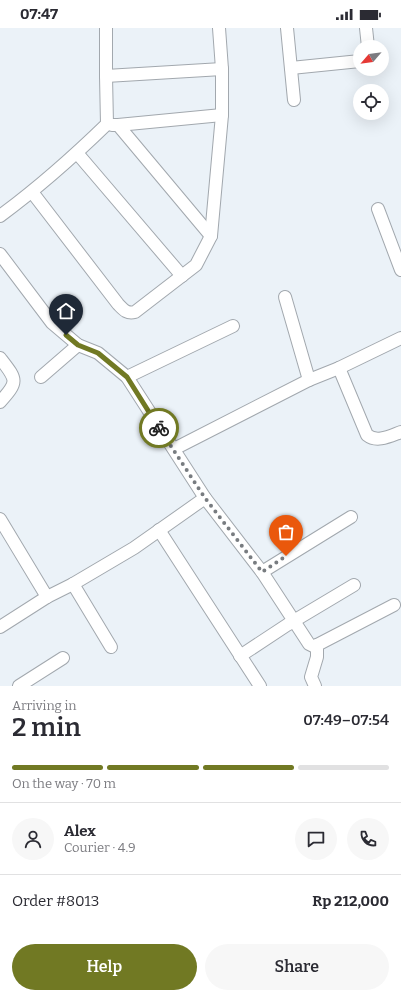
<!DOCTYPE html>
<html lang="en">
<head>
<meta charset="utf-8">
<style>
	:root { --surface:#fff; --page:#f7f7f7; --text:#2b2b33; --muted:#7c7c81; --line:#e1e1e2; --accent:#717923 }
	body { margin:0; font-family:Bitter,serif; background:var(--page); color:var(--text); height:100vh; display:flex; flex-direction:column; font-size:15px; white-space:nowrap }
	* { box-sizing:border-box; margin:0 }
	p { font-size:13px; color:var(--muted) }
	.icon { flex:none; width:22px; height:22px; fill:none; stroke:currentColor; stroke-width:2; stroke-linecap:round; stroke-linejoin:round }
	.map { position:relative; height:658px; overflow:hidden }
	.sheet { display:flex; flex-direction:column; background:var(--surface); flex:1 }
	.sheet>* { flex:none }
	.needle { width:26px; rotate:242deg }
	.tools { position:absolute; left:353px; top:12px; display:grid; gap:8px }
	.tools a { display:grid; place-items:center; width:36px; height:36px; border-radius:50%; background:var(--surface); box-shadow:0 4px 16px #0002; font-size:20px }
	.pin { position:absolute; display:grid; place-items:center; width:34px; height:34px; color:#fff; margin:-41px -17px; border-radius:50% 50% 50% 0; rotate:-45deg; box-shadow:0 0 4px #0007 }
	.pin .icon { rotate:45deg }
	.courier { position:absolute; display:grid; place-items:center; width:40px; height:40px; margin:-20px; border:3px solid #717923; border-radius:50%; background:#fff; color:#222; box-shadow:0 1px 5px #0007 }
	.head em { font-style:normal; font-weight:600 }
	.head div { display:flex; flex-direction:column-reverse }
	.head { display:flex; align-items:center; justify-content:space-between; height:68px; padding:0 12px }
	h1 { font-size:26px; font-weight:600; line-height:30px }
	.bar { display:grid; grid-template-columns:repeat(4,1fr); gap:6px 4px; align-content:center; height:48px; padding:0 12px }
	.bar i { height:5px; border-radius:3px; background:var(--line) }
	.bar .current { background:var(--accent) }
	.bar p { grid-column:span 4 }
	.line { display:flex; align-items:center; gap:10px; padding:0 12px; border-top:1px solid var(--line) }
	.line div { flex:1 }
	.round { display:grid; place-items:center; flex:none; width:42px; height:42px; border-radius:21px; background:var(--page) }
	.action { display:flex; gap:8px; margin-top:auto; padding:8px 12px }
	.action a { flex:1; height:46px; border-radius:24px; background:var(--accent); color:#fff; font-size:16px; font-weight:600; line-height:46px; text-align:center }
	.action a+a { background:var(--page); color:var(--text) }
	.status { display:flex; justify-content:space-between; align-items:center; height:28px; padding:0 20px; background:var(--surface); direction:ltr }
	.status svg { height:11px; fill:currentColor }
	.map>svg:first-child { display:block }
</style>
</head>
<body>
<div class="status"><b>07:47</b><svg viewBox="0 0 49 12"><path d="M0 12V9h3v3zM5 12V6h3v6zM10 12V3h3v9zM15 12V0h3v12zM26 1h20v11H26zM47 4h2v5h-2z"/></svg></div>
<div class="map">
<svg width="401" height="658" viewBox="0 0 401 658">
	<rect width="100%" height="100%" fill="#ebf2f8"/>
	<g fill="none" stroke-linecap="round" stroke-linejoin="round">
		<g stroke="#a2a8ae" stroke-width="14">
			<g id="minor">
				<path d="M287,0L294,72"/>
				<path d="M366,0L368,19"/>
				<path d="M291,40L360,33"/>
				<path d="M106,48L222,41"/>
				<path d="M112,97H118L222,87"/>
				<path d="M118,97L211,208"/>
				<path d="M77,125L182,248"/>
				<path d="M32,164L118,276C123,281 126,286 135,284L196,237L211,208L222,87V41L219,0"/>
				<path d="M378,181L401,242"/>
				<path d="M0,188C38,160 73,129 107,96L106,48V0"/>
				<path d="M0,226L52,295L78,317L98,325L127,349L205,470L262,544L309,616L313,618L317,617L394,577"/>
				<path d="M285,269L309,352"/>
				<path d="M0,330C17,352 19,353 0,374"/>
				<path d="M339,340L367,407C377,415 390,408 401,404"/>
				<path d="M41,349L78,317"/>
				<path d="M127,349L233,298"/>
				<path d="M174,421L309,352L339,340L401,310"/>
				<path d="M0,491L47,569"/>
				<path d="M159,502L260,658"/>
				<path d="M262,544L351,489"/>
				<path d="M73,556L111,619"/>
				<path d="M0,599L47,569L73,556L134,520L205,470"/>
				<path d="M240,628L287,597L354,557"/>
				<path d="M19,658L63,630"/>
				<path d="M315,658L311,649L317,629V617"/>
			</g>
		</g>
		<use href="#minor" stroke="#fff" stroke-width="12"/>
	</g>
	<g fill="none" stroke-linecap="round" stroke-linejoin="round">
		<path stroke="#787c80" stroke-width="4" stroke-dasharray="0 7.2" d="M159,400L205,470L262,544L286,528"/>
		<path stroke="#717923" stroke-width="5" d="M66,307L78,317L98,325L127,349L159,400"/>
	</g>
</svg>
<div class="tools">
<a><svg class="needle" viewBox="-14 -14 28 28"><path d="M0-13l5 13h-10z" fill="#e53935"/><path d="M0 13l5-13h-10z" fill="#7c7c81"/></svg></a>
<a><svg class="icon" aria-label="locate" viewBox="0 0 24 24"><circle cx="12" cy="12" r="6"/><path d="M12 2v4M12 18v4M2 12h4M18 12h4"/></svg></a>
</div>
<div class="pin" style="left:286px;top:528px;background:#ea580c"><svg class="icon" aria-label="bag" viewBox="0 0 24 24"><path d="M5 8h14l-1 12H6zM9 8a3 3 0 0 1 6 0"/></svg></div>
<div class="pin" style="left:66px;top:307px;background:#1f2937"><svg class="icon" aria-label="home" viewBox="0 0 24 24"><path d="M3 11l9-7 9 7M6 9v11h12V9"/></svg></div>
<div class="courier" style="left:159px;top:400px"><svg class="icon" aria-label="bike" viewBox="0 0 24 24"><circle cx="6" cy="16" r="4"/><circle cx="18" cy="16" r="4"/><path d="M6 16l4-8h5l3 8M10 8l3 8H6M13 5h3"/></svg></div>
</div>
<section class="sheet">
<div class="head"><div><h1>2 min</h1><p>Arriving in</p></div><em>07:49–07:54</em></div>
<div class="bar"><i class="current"></i><i class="current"></i><i class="current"></i><i></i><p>On the way · 70 m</p></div>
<div class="line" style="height:72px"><a class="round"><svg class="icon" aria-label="person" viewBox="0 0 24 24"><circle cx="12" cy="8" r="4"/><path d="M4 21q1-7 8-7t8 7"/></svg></a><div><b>Alex</b><p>Courier · 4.9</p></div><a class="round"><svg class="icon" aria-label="chat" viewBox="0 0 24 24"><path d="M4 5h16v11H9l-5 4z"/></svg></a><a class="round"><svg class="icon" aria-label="phone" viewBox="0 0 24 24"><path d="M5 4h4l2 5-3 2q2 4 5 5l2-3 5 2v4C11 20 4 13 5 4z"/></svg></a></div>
<div class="line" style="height:52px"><div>Order #8013</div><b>Rp 212,000</b></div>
<div class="action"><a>Help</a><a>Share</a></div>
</section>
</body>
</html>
